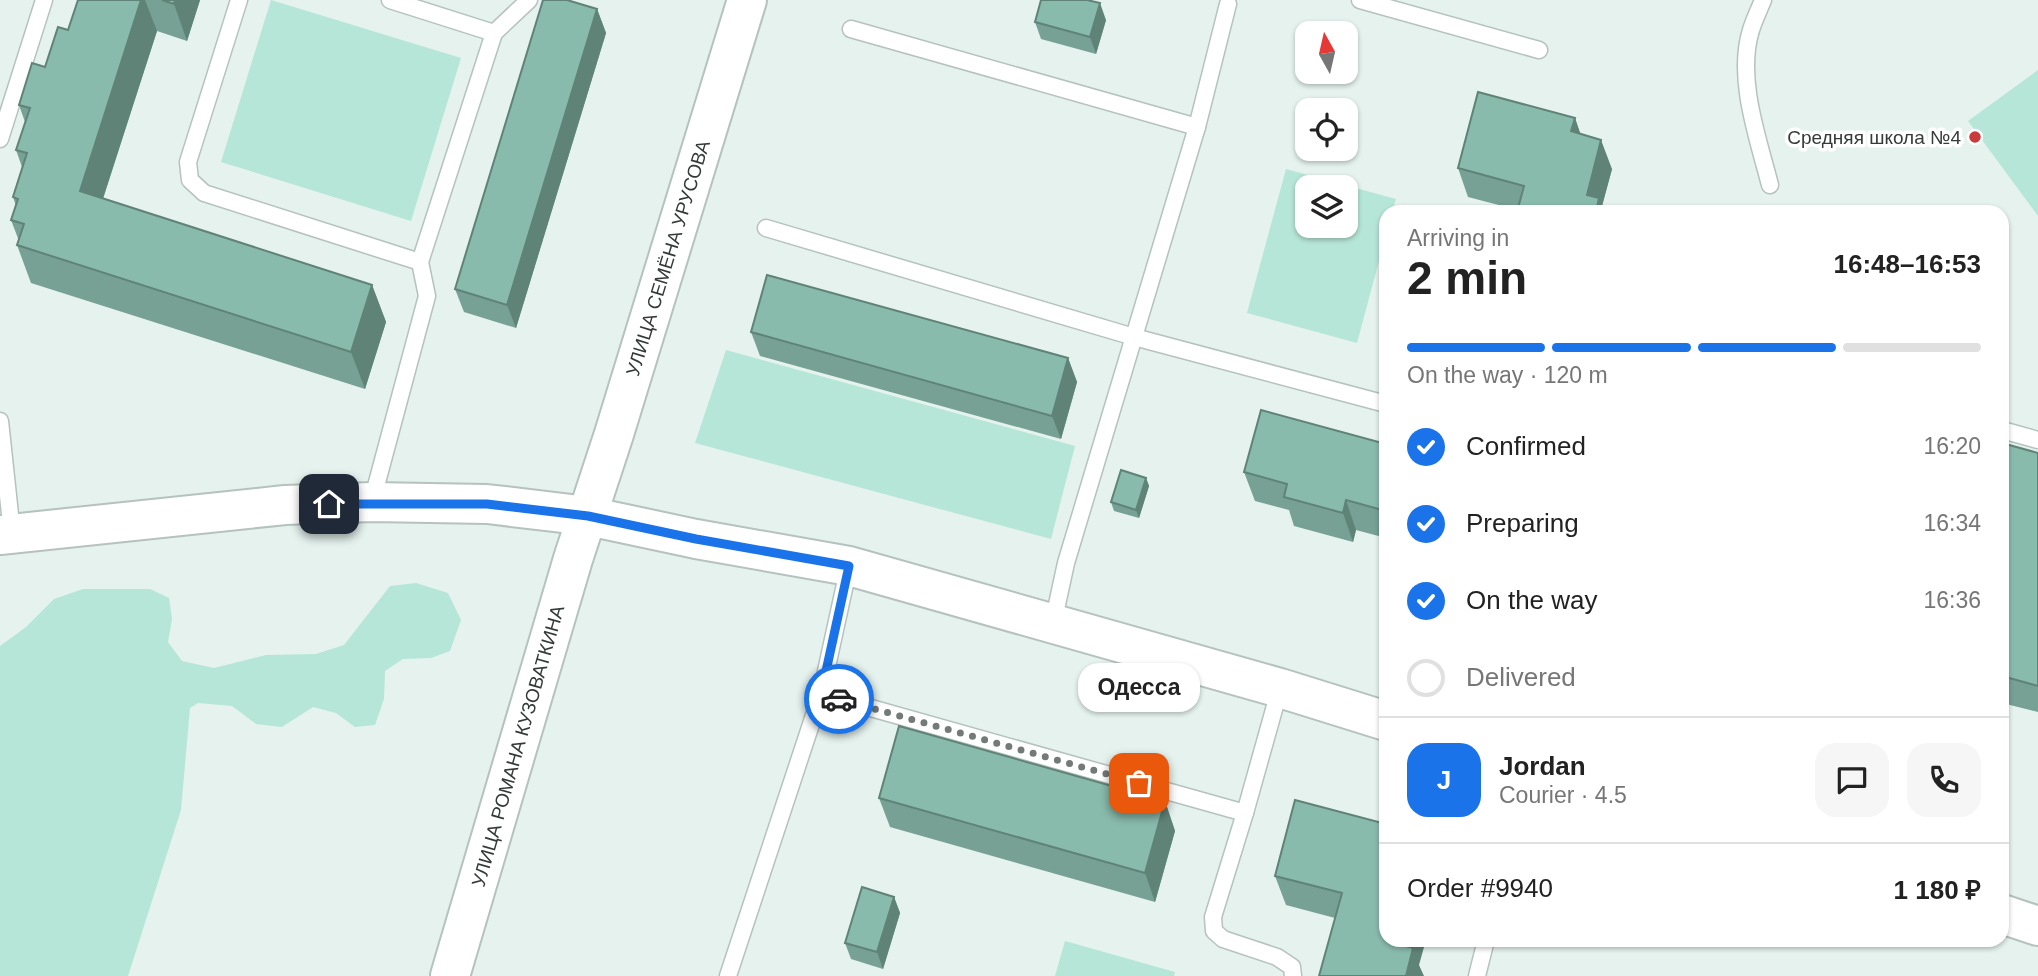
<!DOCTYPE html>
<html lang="en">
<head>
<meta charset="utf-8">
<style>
	:root { --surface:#fff; --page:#f6f6f6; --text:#222; --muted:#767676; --line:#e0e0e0; --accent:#1a73e8 }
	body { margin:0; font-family:Helvetica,sans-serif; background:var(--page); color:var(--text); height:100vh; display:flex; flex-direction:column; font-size:26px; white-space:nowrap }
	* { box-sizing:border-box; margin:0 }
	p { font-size:23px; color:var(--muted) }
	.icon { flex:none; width:38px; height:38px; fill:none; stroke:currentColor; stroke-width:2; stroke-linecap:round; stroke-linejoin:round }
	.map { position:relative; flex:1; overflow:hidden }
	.drawer { position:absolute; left:1379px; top:205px; width:630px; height:742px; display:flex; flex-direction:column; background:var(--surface); border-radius:21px; box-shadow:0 2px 5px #0004 }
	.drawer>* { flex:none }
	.needle { width:46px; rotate:352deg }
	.fabs { position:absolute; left:1295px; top:21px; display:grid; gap:14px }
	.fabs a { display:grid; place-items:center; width:63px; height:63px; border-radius:14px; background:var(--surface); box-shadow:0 2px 5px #0004; font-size:35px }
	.pin { position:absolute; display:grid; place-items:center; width:60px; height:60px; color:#fff; margin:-30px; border-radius:14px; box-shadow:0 4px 10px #0006 }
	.courier { position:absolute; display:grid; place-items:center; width:70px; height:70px; margin:-35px; border:5px solid #1a73e8; border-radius:50%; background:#fff; color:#222; box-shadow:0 2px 9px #0007 }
	.bubble { position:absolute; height:49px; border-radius:21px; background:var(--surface); box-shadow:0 2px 5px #0004; font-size:23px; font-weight:800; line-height:49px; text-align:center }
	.summary em { font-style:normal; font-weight:800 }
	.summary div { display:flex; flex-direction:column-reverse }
	.summary { display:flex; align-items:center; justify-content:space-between; height:119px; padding:0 28px }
	h1 { font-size:46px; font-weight:800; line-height:52px }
	.bar { display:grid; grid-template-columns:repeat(4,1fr); gap:10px 7px; align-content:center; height:84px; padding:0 28px }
	.bar i { height:9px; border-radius:5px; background:var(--line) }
	.bar .on { background:var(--accent) }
	.bar p { grid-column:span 4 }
	.line { display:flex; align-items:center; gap:18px; padding:0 28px; border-top:2px solid var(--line) }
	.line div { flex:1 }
	.round { display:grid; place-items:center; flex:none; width:74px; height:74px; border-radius:21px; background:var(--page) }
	ol { padding:0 28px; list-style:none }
	li { display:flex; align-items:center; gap:21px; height:77px }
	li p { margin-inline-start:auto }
	li .icon { padding:7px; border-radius:50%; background:var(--accent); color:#fff; stroke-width:4 }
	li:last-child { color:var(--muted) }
	li i { width:38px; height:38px; border:4px solid var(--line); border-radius:50% }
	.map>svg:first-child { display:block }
</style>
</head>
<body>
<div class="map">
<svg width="2038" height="976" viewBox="0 0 2038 976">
	<rect width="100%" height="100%" fill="#e5f2ee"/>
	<g fill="#b6e6d7" fill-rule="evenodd">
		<path d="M271,0L461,58L411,221L221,162Z"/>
		<path d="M2038,70V216L1968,121Z"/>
		<path d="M1286,169L1396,199L1392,212H1386V235L1357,343L1247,313ZM1346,187V226H1307V187Z"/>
		<path d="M726,350L1075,446L1051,539L695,443Z"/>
		<path d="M416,583L448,593L461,620L450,651L431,658L403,659L385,671L384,699L375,725L355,727L336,713L313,707L282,727L256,724L232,706L198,703L190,708L181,810L128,976H0V646L26,627L54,599L83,589H150L169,598L172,619L168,642L182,661L214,668L266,655L316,654L344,645L390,586Z"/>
		<path d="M1065,941L1175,972L1174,976H1055Z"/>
	</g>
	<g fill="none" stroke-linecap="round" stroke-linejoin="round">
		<g stroke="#b5c2be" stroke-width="19">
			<g id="service">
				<path d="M239,0L188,162L190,180L204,193L420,262L427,296L372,501"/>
				<path d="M390,0L494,33L420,262"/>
				<path d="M1360,0L1539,50"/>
				<path d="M1763,0C1759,10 1754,20 1751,30C1736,78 1758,138 1770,185"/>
				<path d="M851,29L1197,127"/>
				<path d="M494,33L529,0"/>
				<path d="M0,139L44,0"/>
				<path d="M766,228L1134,337L1386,404"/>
				<path d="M0,421L12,533"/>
				<path d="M2002,430L2038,440"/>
				<path d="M849,566L821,694L1245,813L1280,688"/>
				<path d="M1053,623L1066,563L1197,127L1228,4"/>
				<path d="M1245,813L1213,917L1214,931L1223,939L1277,957L1292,967L1293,976"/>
				<path d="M728,976L821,694"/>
				<path d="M1477,976L1486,940"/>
			</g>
		</g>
		<g stroke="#b5c2be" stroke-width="42">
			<g id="tertiary">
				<path d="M0,535L285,505L372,502L487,504L588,516L696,539L849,566L1280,688L1386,721"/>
				<path d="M2002,914L2038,926"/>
				<path d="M450,976L573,559L614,434L747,0"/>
			</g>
		</g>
		<use href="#service" stroke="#fff" stroke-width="16"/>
		<use href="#tertiary" stroke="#fff" stroke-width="38"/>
	</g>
	<g fill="#76a194">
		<path d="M78,0H200L187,41L157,31L103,199L372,285L386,322L365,389L31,283L17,245L19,241L11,220L16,206L13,197L22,167L16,150L25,122L19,105L68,30Z"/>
		<path d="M597,9L606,33L516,328L464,312L455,289Z"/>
		<path d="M1106,20L1096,54L1041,39L1035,22Z"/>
		<path d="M1575,118L1580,134L1612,169L1602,206L1604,212H1517L1518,210L1468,197L1458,168Z"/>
		<path d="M751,332L1068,358L1077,382L1061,439L760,356Z"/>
		<path d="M2002,443L2038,453V712L2002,703Z"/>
		<path d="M1386,444V538L1356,530L1353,542L1294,526L1289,510L1255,501L1244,472Z"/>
		<path d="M1146,478L1149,486L1139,518L1114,511L1111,502Z"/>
		<path d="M879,798L1165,801L1175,831L1155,902L890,827Z"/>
		<path d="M1295,800L1419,965L1335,918L1286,905L1275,876Z"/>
		<path d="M894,897L900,913L883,969L851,959L845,943Z"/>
	</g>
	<g fill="#608378">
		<path d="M141,0H145L157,31L93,229L80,191Z"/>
		<path d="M175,0H200L187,41L174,4Z"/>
		<path d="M1100,3L1106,20L1096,54L1090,37Z"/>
		<path d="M597,9L606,33L516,328L507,305Z"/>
		<path d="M1575,118L1585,147L1571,131Z"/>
		<path d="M1601,140L1612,169L1602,206L1604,212H1593L1587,195Z"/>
		<path d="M372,285L386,322L365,389L351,352Z"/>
		<path d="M1068,358L1077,382L1061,439L1052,416Z"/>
		<path d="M1146,478L1149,486L1139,518L1136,510Z"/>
		<path d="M1346,500L1356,530L1353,542L1343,513Z"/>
		<path d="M1165,801L1175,831L1155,902L1145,873Z"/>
		<path d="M894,897L900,913L883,969L877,952Z"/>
		<path d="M1408,940H1426L1419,965L1424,976H1406V946Z"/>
	</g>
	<g fill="#89bbac" stroke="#608378" stroke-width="2">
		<path d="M78,0H141L80,191L372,285L351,352L17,245L24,224L11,220L18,199L13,197L27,153L16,150L30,108L19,105L32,63L45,67L58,27L68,30Z"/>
		<path d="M162,0H175L174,4Z"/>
		<path d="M543,0H567L597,9L507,305L455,289Z"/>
		<path d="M1041,0H1087L1100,3L1090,37L1035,22Z"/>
		<path d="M1478,92L1575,118L1571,131L1601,140L1587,195L1599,198L1596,212H1517L1524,186L1458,168Z"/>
		<path d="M767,275L1068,358L1052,416L751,332Z"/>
		<path d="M1261,410L1386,444V511L1346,500L1343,513L1284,497L1287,484L1244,472Z"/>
		<path d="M2002,443L2038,453V686L2002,676Z"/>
		<path d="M1121,470L1146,478L1136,510L1111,502Z"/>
		<path d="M899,726L1165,801L1145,873L879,798Z"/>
		<path d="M1295,800L1386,824V940H1408L1406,946L1413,948L1406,976H1319L1342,893L1275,876Z"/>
		<path d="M862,887L894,897L877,952L845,943Z"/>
	</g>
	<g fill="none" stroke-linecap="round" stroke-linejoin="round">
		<path stroke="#737a78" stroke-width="7" stroke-dasharray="0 12.6" d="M839,699L1139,783"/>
		<path stroke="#1a73e8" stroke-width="9" d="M329,504H487L588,516L696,539L849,566L821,694L839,699"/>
	</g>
	<circle fill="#c93a3d" stroke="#fff" stroke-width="2.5" cx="1975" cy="137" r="7"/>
	<g text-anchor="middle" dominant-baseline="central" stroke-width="7" stroke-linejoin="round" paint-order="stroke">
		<g font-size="19" fill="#353a38" stroke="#fff" text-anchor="end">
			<text x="1961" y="137">Средняя школа №4</text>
		</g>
		<g font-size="19" fill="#353a38" stroke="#fff">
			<text transform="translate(668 258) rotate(-73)">УЛИЦА СЕМЁНА УРУСОВА</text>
			<text transform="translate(518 746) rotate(-74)">УЛИЦА РОМАНА КУЗОВАТКИНА</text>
		</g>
	</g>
</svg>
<div class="fabs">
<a><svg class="needle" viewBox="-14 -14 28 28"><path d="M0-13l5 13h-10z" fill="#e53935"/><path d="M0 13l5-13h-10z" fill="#767676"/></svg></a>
<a><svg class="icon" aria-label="locate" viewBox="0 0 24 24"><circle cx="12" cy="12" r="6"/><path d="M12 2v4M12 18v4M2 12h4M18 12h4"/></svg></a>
<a><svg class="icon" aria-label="layers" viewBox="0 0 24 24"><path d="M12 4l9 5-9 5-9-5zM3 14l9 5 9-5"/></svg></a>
</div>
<div class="pin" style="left:1139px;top:783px;background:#ea580c"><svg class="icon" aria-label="bag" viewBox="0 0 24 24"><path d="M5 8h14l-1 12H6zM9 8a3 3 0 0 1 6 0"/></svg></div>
<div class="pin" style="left:329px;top:504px;background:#1f2937"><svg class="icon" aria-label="home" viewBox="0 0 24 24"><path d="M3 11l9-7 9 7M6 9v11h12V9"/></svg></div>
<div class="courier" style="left:839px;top:699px"><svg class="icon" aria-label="car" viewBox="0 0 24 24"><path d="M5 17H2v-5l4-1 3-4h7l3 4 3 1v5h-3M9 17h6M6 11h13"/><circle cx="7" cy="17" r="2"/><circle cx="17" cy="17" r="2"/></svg></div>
<div class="bubble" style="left:1078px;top:663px;width:122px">Одесса</div>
<section class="drawer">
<div class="summary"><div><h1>2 min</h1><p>Arriving in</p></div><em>16:48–16:53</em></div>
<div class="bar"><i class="on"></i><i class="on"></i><i class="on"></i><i></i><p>On the way · 120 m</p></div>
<ol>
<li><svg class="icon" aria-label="check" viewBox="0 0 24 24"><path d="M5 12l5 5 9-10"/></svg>Confirmed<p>16:20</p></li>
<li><svg class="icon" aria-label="check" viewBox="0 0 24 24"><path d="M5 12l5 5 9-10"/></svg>Preparing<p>16:34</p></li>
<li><svg class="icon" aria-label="check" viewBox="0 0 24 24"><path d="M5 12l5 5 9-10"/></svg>On the way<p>16:36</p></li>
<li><i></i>Delivered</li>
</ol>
<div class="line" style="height:126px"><b class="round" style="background:var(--accent);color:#fff">J</b><div><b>Jordan</b><p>Courier · 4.5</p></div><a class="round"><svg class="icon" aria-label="chat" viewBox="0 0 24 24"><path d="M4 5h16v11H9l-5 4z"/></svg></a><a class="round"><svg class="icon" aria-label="phone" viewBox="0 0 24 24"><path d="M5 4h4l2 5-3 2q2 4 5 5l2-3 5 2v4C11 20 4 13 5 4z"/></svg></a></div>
<div class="line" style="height:91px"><div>Order #9940</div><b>1 180 ₽</b></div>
</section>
</div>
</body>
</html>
